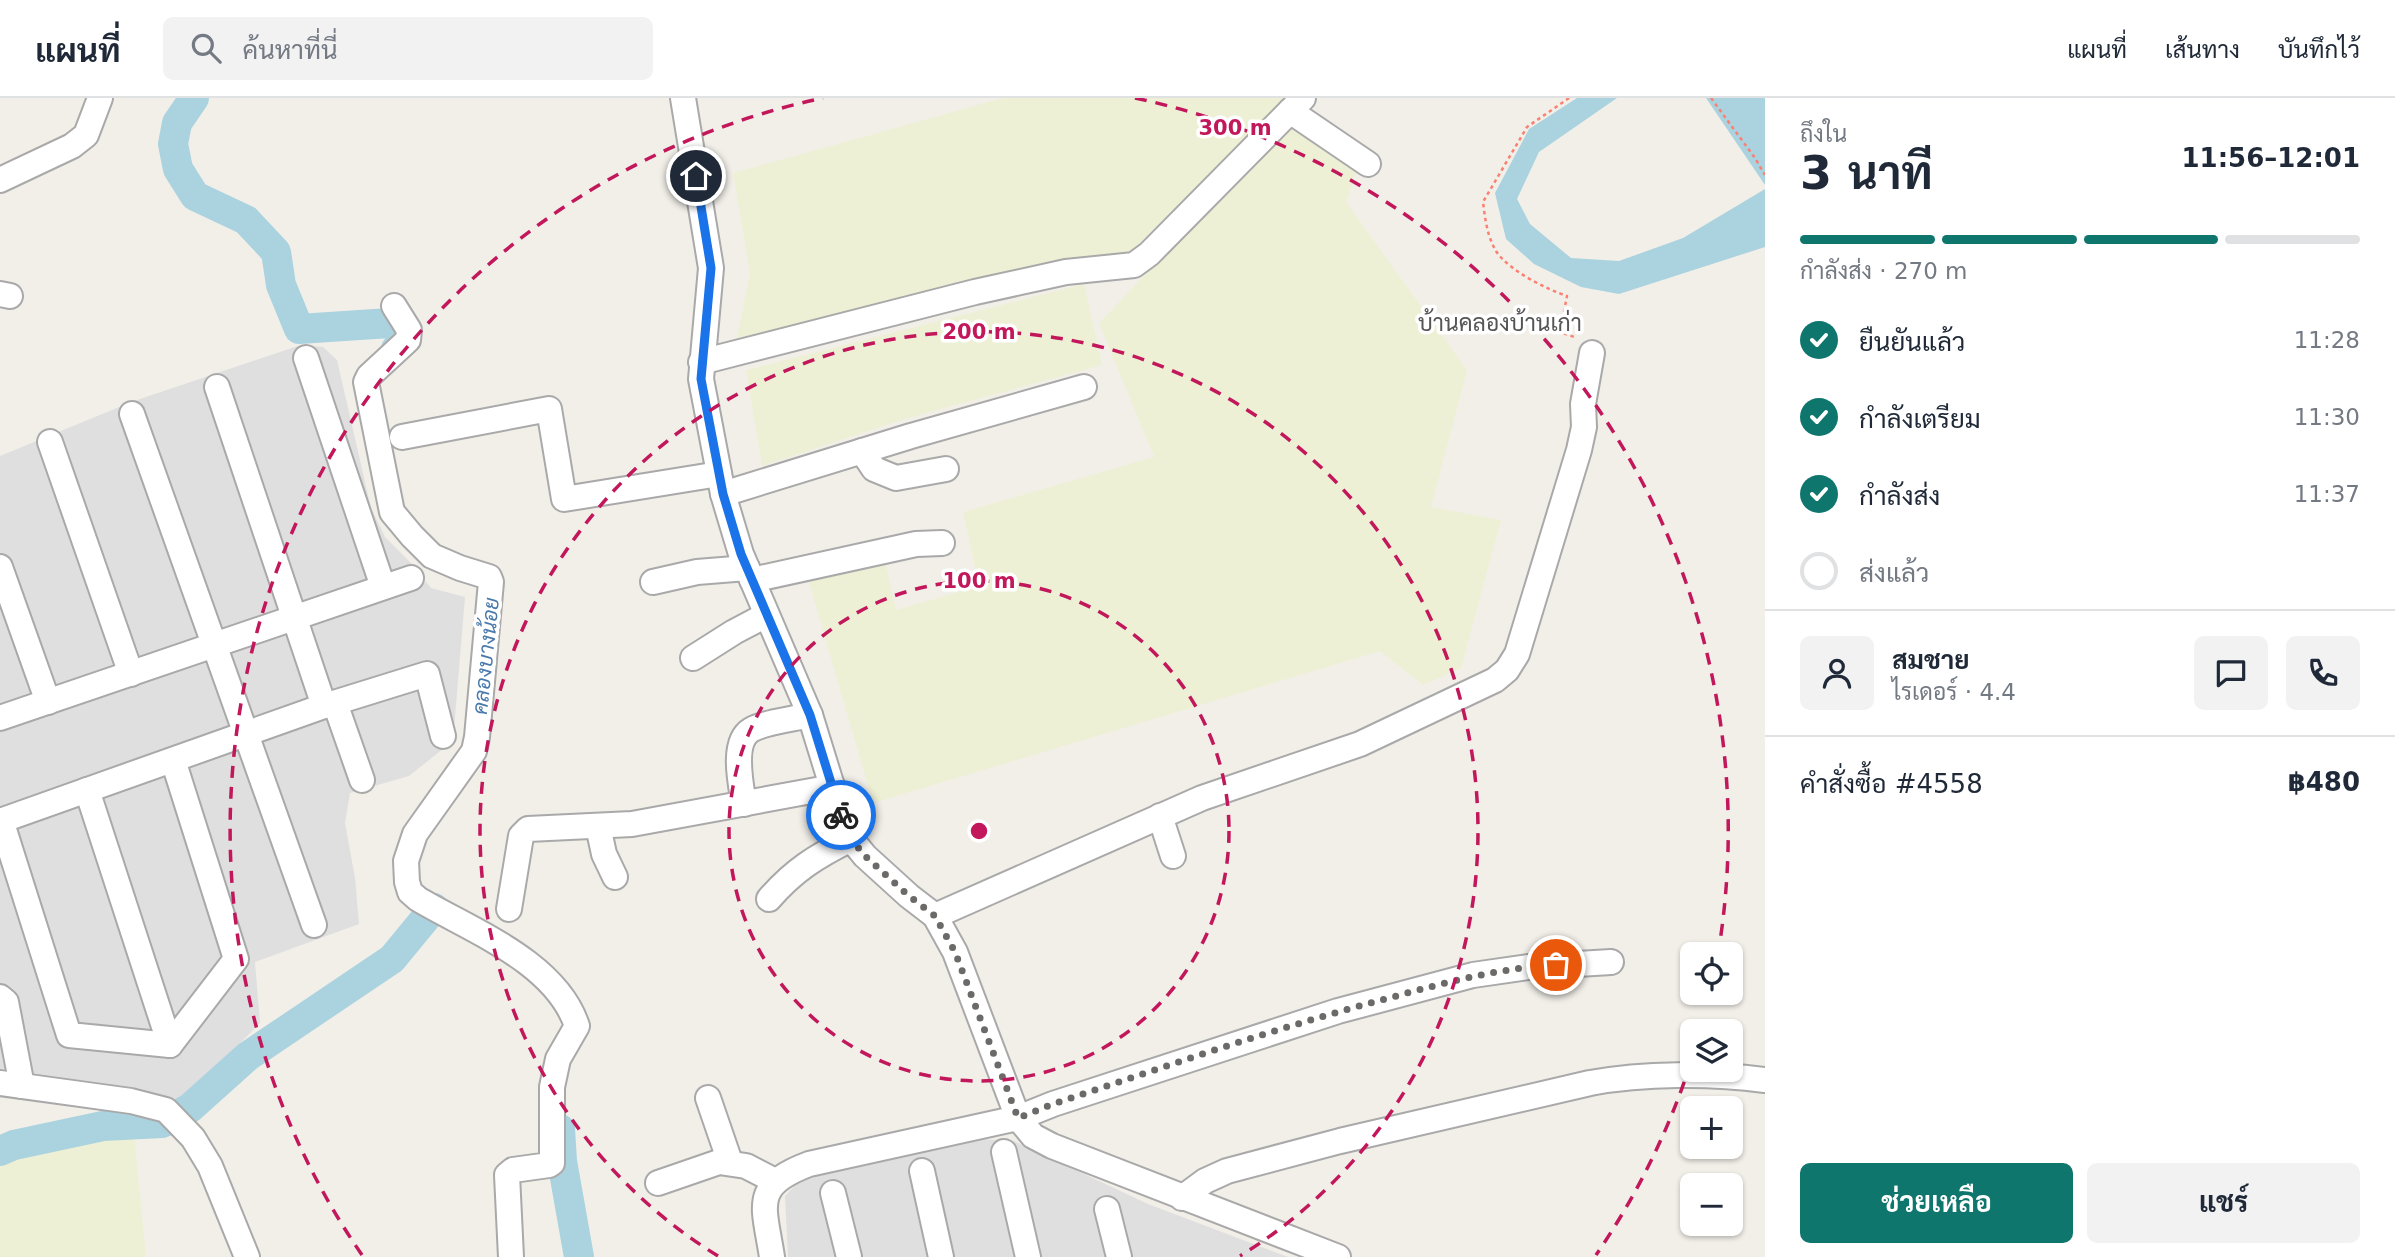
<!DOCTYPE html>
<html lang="th">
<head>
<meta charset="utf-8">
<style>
	:root { --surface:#fff; --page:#f2f2f3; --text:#1f2937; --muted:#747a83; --line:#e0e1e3; --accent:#0f766e }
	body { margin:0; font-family:"DejaVu Sans",Sarabun,sans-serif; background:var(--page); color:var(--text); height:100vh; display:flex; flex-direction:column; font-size:26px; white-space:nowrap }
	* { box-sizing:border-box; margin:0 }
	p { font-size:23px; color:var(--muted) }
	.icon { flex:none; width:38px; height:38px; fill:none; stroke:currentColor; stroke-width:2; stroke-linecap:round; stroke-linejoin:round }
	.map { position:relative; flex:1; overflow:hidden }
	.details { display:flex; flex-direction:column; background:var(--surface); width:630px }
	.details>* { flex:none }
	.tools { position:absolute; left:1680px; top:844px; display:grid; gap:14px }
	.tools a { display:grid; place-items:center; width:63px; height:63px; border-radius:10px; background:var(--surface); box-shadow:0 2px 5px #0004; font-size:35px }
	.pin { position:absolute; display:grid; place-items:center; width:60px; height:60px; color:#fff; margin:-30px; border:4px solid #fff; border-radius:50%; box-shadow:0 2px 7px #0007 }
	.courier { position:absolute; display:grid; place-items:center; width:70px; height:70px; margin:-35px; border:5px solid #1a73e8; border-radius:50%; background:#fff; color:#222; box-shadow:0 2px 9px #0007 }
	.summary em { font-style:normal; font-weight:700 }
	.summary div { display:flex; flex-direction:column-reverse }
	.summary { display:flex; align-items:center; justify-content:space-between; height:119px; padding:0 35px }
	h1 { font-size:46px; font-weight:700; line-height:52px }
	.bar { display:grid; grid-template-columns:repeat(4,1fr); gap:10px 7px; align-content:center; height:84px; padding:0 35px }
	.bar i { height:9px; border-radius:5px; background:var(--line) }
	.bar .current { background:var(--accent) }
	.bar p { grid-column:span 4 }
	.line { display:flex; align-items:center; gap:18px; padding:0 35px; border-top:2px solid var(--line) }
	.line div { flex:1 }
	.round { display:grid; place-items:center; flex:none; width:74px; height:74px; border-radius:10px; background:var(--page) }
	ol { padding:0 35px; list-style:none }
	li { display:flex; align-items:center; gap:21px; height:77px }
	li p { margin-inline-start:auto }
	li .icon { padding:7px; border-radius:50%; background:var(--accent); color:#fff; stroke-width:4 }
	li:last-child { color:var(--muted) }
	li i { width:38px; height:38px; border:4px solid var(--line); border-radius:50% }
	.cta { display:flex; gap:14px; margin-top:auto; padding:14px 35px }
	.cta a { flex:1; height:80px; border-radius:10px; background:var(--accent); color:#fff; font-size:28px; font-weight:700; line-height:80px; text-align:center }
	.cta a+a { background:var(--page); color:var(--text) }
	header { display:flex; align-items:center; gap:42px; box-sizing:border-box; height:98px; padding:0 35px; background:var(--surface); border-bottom:2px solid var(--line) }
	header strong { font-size:33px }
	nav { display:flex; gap:38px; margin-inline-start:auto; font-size:24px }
	.search { width:490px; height:63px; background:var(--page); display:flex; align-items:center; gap:18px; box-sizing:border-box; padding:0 24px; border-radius:10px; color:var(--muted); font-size:26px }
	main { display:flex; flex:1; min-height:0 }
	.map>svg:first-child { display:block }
</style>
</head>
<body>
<header>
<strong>แผนที่</strong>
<div class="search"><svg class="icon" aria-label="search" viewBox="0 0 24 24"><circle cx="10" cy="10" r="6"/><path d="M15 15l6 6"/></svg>ค้นหาที่นี่</div>
<nav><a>แผนที่</a><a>เส้นทาง</a><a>บันทึกไว้</a></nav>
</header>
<main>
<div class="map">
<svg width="1765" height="1159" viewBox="0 0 1765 1159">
	<rect width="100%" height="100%" fill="#f2efe9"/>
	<g fill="#e0dfdf">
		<path d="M301,247L323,249L337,262L371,410L385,439L411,465L431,490L465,499L453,643L409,678L350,695L345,725L355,780L359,826L255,864L260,925L184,1002L0,972V358L134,303Z"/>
		<path d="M978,1041L1014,1043L1148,1106L1288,1159H788L785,1098L804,1078Z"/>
	</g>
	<g fill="#eef0d5">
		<path d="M1003,0H1290L1132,152L737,240L750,175L733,75Z"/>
		<path d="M1293,22L1360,63L1346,104L1467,272L1431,409L1501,422L1461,570L1423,587L1380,553L873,705L803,464L880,441L896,512L979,488L963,414L1154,359L1099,225Z"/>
		<path d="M1084,186L1102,267L908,320L762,368L746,272Z"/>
		<path d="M134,1036L146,1159H0V1047L4,1044Z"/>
	</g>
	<g fill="#aad3df">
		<path d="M1577,0H1617L1539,54L1517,101L1530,126L1571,160L1619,163L1683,140L1765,91V149L1619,196L1581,189L1534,166L1506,141L1495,95L1529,31Z"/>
		<path d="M1706,0H1765V87Z"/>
	</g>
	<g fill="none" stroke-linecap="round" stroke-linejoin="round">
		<g stroke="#aad3df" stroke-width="30">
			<path d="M194,0L177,25L173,46L178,71L195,98L246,122L276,154L281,187L299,231L390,225L405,229V242L396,251"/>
			<path d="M560,1031L562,1063L579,1159"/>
			<path d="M0,1053L14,1047L103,1028L162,1025L190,1010L248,958L392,861L434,810"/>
		</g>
		<g stroke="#a9a9a9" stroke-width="28">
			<g id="minor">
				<path d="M683,0L711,170L701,281L723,396L741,456L810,617L844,727L851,741L865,758L909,798L935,818L955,854L1018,1020L1033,1038L1052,1048L1338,1159"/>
				<path d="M1290,13L1368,66"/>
				<path d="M0,82L72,48L86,37L100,0"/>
				<path d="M0,196L10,198"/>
				<path d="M394,208L409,232L408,242L369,278L366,284L392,414L412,438L432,458L460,470L489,479L491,484L477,639L474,653L415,736L406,763L407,784L410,794L418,801C472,833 556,864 577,928L558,961L552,989V1065L549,1067L513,1072L507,1077L511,1159"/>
				<path d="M306,260L383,489"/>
				<path d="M701,264L975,194L1066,174L1134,167L1149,156L1303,0"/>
				<path d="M217,289L324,608"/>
				<path d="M132,316L314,827"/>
				<path d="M402,339L549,311L564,401L719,376"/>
				<path d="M50,344L131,576"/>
				<path d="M862,353L874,371L896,380L946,371"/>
				<path d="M723,396L911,338L1084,289"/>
				<path d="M0,469L48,604"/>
				<path d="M752,482L916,446L942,445"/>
				<path d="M653,484L697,474L747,470"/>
				<path d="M693,560L734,534L766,517"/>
				<path d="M335,605L362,682"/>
				<path d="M0,620L411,480"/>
				<path d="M87,692L170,947"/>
				<path d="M744,706C741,687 731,644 751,632C765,624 794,621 810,617"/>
				<path d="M1160,718L1173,758"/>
				<path d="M1,722L69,937L170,947L236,861L173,662"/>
				<path d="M0,723L324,608L427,576L443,638"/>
				<path d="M598,728L604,756L615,779"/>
				<path d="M769,801C794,772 817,758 851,741"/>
				<path d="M509,811L521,738L528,731L632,726L833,689"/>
				<path d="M935,818L1202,700L1360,646L1495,582L1507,572L1517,556L1579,352L1584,329L1583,306L1592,255"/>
				<path d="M0,899L6,904L22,988"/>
				<path d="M0,985L131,1003L166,1012L193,1040L210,1068L247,1159"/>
				<path d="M708,1000L730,1064"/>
				<path d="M1004,1054L1028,1159"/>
				<path d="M922,1073L941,1159"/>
				<path d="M658,1085L719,1064L746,1068L775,1083"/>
				<path d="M833,1095L849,1159"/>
				<path d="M1182,1100L1205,1083L1227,1073L1340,1043L1590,985C1644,975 1711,975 1765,982"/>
				<path d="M1107,1111L1119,1159"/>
				<path d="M772,1159C764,1107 751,1088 809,1066L1018,1020L1053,1006L1338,913L1473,877L1528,869L1611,864"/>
			</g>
		</g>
		<g stroke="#fa8072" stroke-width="2.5" stroke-dasharray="3.5 3.5" stroke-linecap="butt">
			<path d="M1569,0L1527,29L1483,104C1485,120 1487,138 1496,153C1508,172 1546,191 1567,198L1560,234L1577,240"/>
			<path d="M1711,0L1755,60L1765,77"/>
		</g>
		<use href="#minor" stroke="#fff" stroke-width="24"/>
	</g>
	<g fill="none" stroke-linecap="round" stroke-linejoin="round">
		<path stroke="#6b6a68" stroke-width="7" stroke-dasharray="0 12.6" d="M841,717L851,741L865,758L909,798L935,818L955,854L1018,1020L1053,1006C1164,969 1275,930 1389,900C1444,885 1498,870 1556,867"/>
		<path stroke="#1a73e8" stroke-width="9" d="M696,78L711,170L701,281L723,396L741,456L810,617L841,717"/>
	</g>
	<g fill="none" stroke="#c2185b" stroke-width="3.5" stroke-dasharray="12 9">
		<circle cx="979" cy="733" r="250"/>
		<path d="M718 1158A499 499 0 1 1 1240 1158"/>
		<path d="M1691 964A749 749 0 0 1 1596 1157M362 1157A749 749 0 0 1 823 0M1135 0A749 749 0 0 1 1719 850"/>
	</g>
	<g text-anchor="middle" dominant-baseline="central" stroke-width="7" stroke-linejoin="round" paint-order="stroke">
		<g font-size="21" font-style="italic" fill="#4a7aab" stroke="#fff">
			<text transform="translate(486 558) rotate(-84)">คลองบางน้อย</text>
		</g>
		<g font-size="23" fill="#555" stroke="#fff">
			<text x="1500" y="225">บ้านคลองบ้านเก่า</text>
		</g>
	</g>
	<circle cx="979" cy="733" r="10" fill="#c2185b" stroke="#fff" stroke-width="3.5"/>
	<g font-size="21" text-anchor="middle" font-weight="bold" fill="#c2185b" stroke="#fff" stroke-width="7" stroke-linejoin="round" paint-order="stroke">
		<text x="1235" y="37">300 m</text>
		<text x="979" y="241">200 m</text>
		<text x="979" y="490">100 m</text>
	</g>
</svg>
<div class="tools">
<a><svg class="icon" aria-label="locate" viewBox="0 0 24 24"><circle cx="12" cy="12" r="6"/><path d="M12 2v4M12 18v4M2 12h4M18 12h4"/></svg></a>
<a><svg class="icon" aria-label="layers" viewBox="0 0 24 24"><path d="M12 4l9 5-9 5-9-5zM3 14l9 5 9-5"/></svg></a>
<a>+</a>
<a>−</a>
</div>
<div class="pin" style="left:1556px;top:867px;background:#ea580c"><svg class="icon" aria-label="bag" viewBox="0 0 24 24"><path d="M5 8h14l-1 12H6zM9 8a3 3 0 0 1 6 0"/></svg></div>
<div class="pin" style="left:696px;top:78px;background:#1f2937"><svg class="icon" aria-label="home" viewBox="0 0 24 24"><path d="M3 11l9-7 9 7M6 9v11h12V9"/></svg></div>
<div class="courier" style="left:841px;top:717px"><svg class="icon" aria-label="bike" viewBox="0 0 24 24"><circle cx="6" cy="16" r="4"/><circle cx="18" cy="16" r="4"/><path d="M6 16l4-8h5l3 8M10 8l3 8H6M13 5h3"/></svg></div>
</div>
<section class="details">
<div class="summary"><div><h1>3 นาที</h1><p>ถึงใน</p></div><em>11:56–12:01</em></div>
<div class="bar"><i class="current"></i><i class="current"></i><i class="current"></i><i></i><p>กำลังส่ง · 270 m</p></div>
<ol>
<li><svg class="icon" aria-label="check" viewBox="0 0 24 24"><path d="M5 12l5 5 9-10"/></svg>ยืนยันแล้ว<p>11:28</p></li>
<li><svg class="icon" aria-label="check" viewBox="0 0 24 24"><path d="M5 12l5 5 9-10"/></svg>กำลังเตรียม<p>11:30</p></li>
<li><svg class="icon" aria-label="check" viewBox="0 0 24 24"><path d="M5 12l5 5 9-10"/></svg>กำลังส่ง<p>11:37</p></li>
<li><i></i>ส่งแล้ว</li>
</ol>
<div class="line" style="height:126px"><a class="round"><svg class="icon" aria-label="person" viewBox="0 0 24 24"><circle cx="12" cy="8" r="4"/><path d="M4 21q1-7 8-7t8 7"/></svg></a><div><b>สมชาย</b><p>ไรเดอร์ · 4.4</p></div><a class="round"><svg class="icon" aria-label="chat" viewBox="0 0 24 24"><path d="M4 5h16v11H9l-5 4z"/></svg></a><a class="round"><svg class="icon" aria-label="phone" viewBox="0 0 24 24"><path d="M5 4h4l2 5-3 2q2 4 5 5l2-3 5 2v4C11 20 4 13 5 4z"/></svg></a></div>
<div class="line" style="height:91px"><div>คำสั่งซื้อ #4558</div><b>฿480</b></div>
<div class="cta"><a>ช่วยเหลือ</a><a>แชร์</a></div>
</section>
</main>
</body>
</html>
